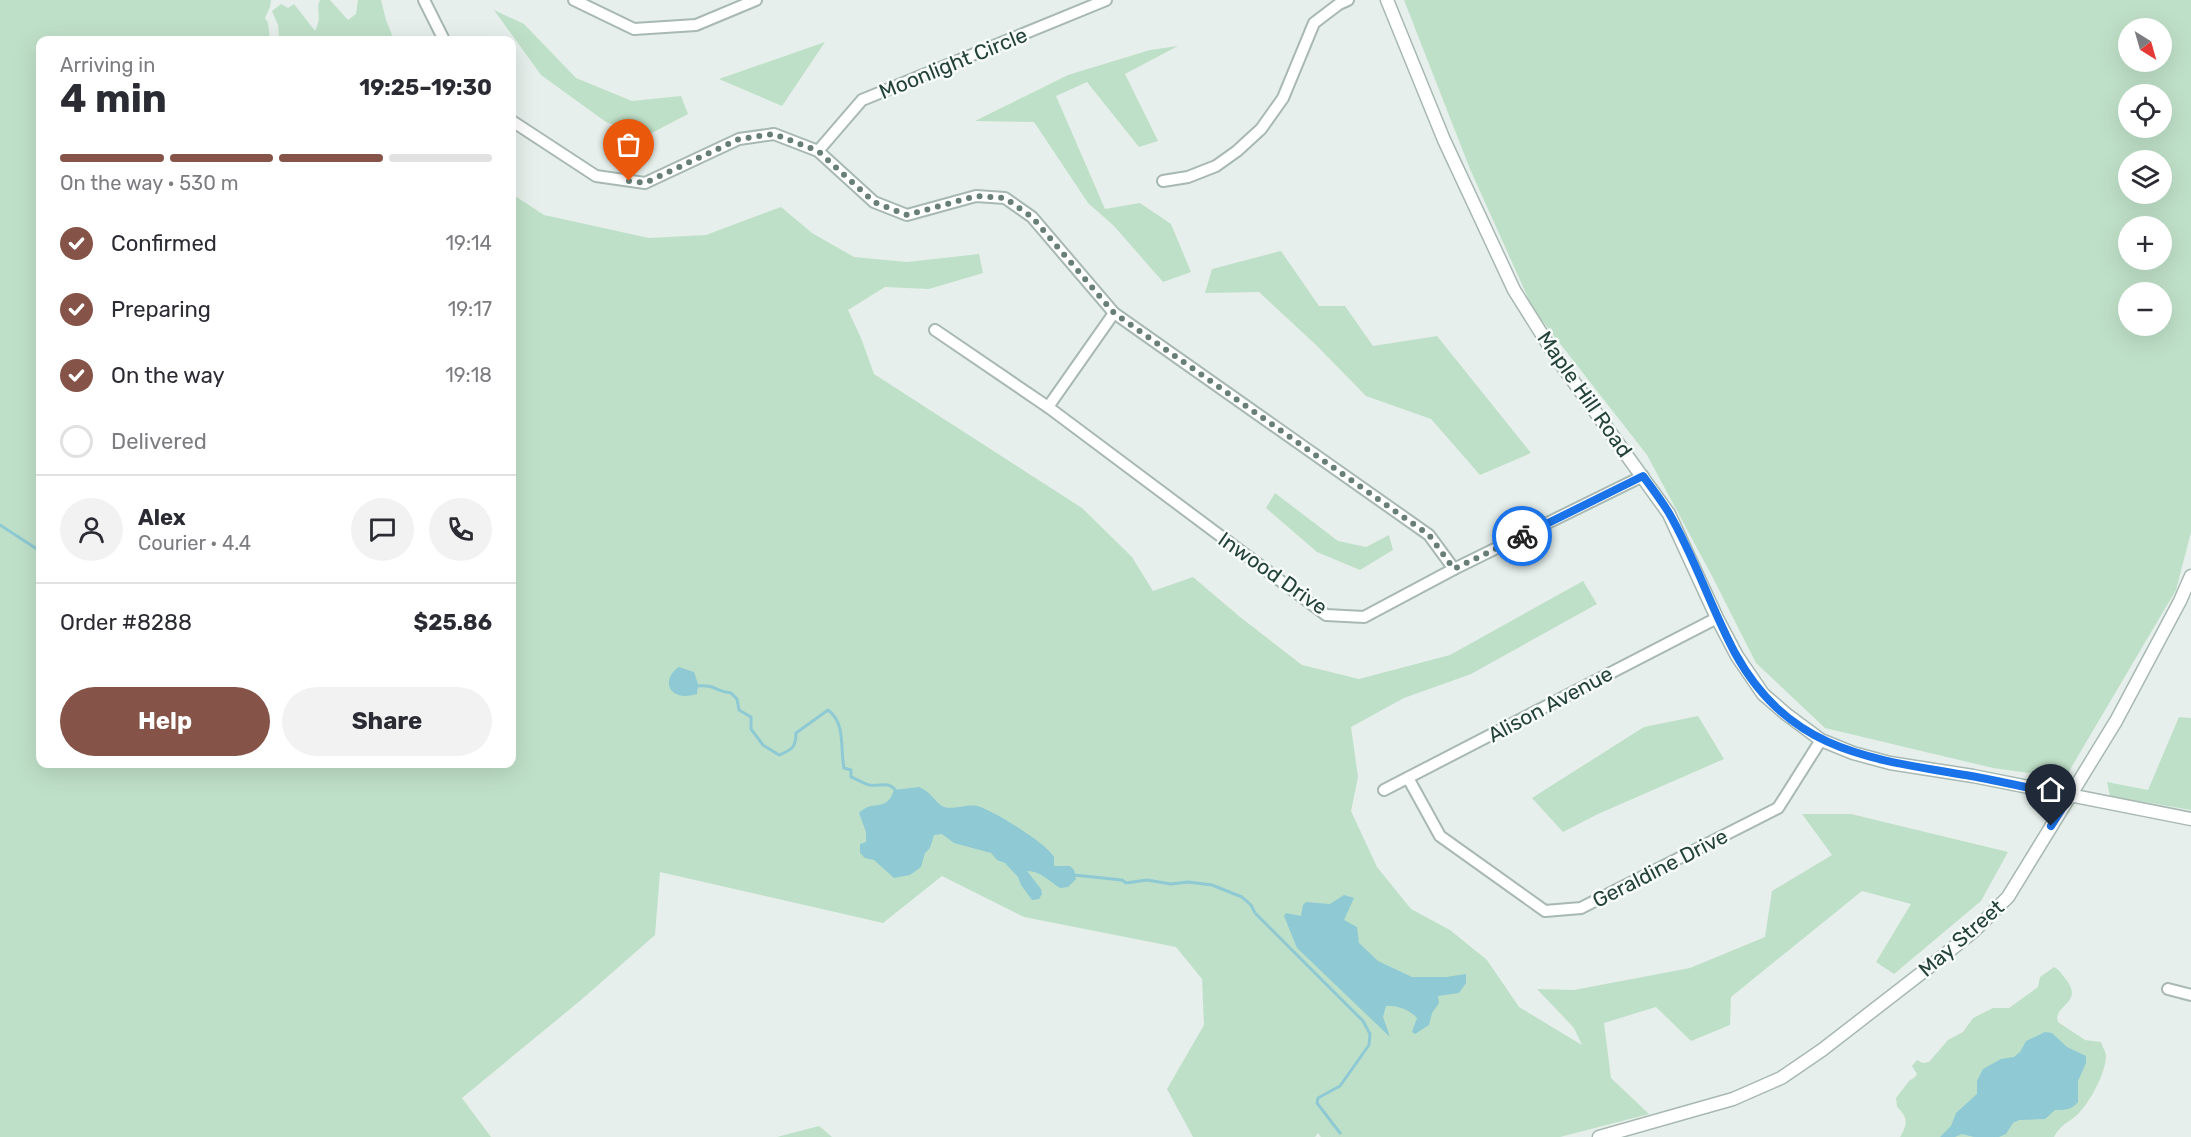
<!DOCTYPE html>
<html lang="en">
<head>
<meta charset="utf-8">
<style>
	:root { --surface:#fff; --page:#f2f2f3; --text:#2b2b33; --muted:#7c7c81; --line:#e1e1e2; --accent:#855347 }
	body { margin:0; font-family:Rubik,sans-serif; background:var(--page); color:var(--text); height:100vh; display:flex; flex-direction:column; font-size:22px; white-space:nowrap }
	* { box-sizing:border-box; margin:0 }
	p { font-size:20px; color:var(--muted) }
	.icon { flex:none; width:33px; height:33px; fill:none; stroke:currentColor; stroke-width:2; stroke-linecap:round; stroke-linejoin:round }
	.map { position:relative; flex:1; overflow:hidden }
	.side { position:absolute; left:36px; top:36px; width:480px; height:732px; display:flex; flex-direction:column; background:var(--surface); border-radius:12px; box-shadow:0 6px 24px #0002 }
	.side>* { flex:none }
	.needle { width:39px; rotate:143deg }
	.tools { position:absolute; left:2118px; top:18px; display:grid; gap:12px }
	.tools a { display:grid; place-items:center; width:54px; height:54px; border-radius:50%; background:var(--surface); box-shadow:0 6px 24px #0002; font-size:30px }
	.pin { position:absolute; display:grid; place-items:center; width:51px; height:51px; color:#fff; margin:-62px -26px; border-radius:50% 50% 50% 0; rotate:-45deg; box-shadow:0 0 6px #0007 }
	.pin .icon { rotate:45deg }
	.courier { position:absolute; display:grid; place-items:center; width:60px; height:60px; margin:-30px; border:4px solid #1a73e8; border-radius:50%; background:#fff; color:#222; box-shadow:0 2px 8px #0007 }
	.head em { font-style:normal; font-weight:700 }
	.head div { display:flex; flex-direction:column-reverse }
	.head { display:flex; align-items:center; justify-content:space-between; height:102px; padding:0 24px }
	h1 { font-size:39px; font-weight:700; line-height:45px }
	.bar { display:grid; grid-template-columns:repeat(4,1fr); gap:9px 6px; align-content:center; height:72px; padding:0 24px }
	.bar i { height:8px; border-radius:4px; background:var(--line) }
	.bar .selected { background:var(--accent) }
	.bar p { grid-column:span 4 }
	.line { display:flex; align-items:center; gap:15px; padding:0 24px; border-top:2px solid var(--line) }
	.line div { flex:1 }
	.round { display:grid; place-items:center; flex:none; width:63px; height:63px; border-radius:32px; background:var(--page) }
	ol { padding:0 24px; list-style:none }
	li { display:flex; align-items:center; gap:18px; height:66px }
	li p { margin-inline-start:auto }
	li .icon { padding:6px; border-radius:50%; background:var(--accent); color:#fff; stroke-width:4 }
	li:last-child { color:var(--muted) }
	li i { width:33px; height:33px; border:3px solid var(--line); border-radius:50% }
	.cta { display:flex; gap:12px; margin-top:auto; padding:12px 24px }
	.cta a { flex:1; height:69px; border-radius:36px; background:var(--accent); color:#fff; font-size:24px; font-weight:700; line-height:69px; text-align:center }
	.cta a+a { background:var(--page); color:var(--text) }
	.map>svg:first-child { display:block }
</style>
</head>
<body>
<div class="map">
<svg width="2191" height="1137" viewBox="0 0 2191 1137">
	<rect width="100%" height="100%" fill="#e6efeb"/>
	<g fill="#bfe0c8" fill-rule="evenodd">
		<path d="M0,0H271L270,7L265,18L268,23L270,40H40V764H512V194L544,215L649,238L706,235L781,207L812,233L854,257L907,262L979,254L983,273L929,289L885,287L848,310L861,338L874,374L1082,508L1132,557L1153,591L1193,577L1240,617L1302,665L1359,679L1450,655L1583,581L1597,604L1471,674L1404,698L1351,727L1358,777L1351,811L1377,867L1411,909L1450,930L1487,960L1519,1007L1582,1045L1574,1028L1537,989L1574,990L1690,968L1765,937L1772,891L1832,855L1802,814H1851L2008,852L1981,901L1894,974L1876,962L1911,904L1862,891L1731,997L1730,1025L1691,1041L1656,1007L1604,1023L1611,1078L1649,1114L1560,1137H1321L1318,1133L1315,1137H1193L1167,1089L1204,1025L1202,979L1176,947L1024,917L942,876L883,923L660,872L655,935L581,1000L462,1098L491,1137H0Z"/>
		<path d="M320,0H330L348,20L356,14L358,0H381L386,20L394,40H285L279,36L278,25L272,11L281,4L288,8L294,4L315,31C323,15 315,11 320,0Z"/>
		<path d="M1404,0H2191V532L2176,590L2065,778L1993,768L1825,728L1756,663L1712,576L1647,455L1533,309L1470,169ZM2128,28H2162V62H2128ZM2128,94H2162V128H2128ZM2128,160H2162V194H2128ZM2128,226H2162V260H2128ZM2128,292H2162V326H2128Z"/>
		<path d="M494,10L524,24L576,78L632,101L681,96L688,114L646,136L606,122L541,75Z"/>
		<path d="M825,42L782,106L719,79Z"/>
		<path d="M1178,46L1125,74L1158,141L1139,147L1087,82L1056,96L1105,209L1140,203L1171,224L1191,272L1163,282L1114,226L1088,203L1034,122L975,121L1068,75L1150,50Z"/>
		<path d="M1281,251L1319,306H1345L1373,346L1437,336L1531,453L1480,475L1431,419L1366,396L1316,345L1259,292L1205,293L1212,269Z"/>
		<path d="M1275,493L1338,541L1366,547L1389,535L1393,550L1360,570L1317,552L1266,508Z"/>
		<path d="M1698,716L1724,759L1598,814L1563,832L1532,798L1644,727Z"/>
		<path d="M2179,717L2191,718V810L2110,796L2107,782L2148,790Z"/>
		<path d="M2054,967C2060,970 2063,976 2068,982C2082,1004 2053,1005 2058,1022L2085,1040L2101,1042C2102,1046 2106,1052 2106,1056C2106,1073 2089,1104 2077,1115C2068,1123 2060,1125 2054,1137H1900C1908,1124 1908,1117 1897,1107L1896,1098L1909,1081L1915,1077L1917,1074L1912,1066L1917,1060L1923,1063L1929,1062L1948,1040L1963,1032L1973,1018L1993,1008H2009L2038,987L2040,977Z"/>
		<path d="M819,1126L832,1137H777Z"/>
	</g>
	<g fill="#8ec9d4">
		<path d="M679,667L694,672L698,684L697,694C667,703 661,678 679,667Z"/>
		<path d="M919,787C932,792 935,803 944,807C954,810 966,804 977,806C991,809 1048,844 1054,857C1054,859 1054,865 1054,866H1070L1074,870L1076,879L1068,887L1060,888C1050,882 1041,871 1027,871L1041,889L1042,894L1039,899L1032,900L1021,885L1018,877L1005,863L997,860L991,853L954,843L942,834L934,835L930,848L925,853L921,867L910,875L894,878L874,860L865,858L860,853V844L866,842V832L859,813C874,798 886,814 894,790Z"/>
		<path d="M1344,895L1354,898L1344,920L1357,927L1359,943L1378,961L1412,977H1446L1466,974V983L1459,993L1438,996L1439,1003L1432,1013L1429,1025L1415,1034L1412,1032L1417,1018C1410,1010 1396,1005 1386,1006L1383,1017L1390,1037L1297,948L1284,916L1286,913L1301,916L1303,905L1306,902L1330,904Z"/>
		<path d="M2045,1032L2052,1033L2067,1047L2086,1056V1063L2078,1081V1102C2071,1110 2066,1110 2055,1110L2045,1119L2019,1120L2013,1123L2006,1134L1999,1137H1974L1962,1134L1955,1137H1940L1951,1126L1956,1113L1977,1094V1081L1983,1069L2001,1059L2014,1057L2020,1052L2026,1041Z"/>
	</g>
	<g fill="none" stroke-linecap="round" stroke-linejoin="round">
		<g stroke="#8ec9d4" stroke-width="3">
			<path d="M0,525L40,551"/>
			<path d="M698,686C715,684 716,692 731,693L737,699L739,710L751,717V729L763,745L779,755C792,750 796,747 796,733L828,710C846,723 840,749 844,768L851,770V777C857,779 864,784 869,785C880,787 888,780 896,791"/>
			<path d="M1074,875L1122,880L1126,883L1147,880L1171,884L1188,882L1212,885L1242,897L1251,905L1255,913L1363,1021L1370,1034L1369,1045L1340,1086L1318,1098L1317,1103L1340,1133"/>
		</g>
		<g stroke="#a8b8b2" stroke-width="14">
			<g id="minor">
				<path d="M424,0L444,40"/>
				<path d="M574,0L634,29L696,25L756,0"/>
				<path d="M512,121L596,176L645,183L739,139L774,134L818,151L874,202L907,215L976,196L1005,198L1032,217L1114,313L1429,535L1454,569"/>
				<path d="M818,151L862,100L1106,0"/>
				<path d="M1163,181L1188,177L1216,166L1237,151L1261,129L1283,98L1314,23L1339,4L1348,0"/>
				<path d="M935,330L1048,407L1326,615L1364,617L1454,569L1643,476"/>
				<path d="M1048,407L1114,313"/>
				<path d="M1408,778L1440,836L1545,911L1581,908L1778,808L1821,740"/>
				<path d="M1384,790L1717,618"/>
				<path d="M2168,989L2191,995"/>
			</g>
		</g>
		<g stroke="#a8b8b2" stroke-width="15">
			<g id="tertiary">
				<path d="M1387,0L1444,140L1514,290L1558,360L1669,514L1717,618L1737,656L1763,694L1786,714L1821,740L1853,753L1890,763L1973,776L2191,819"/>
				<path d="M1599,1137L1733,1099L1781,1078L1822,1050L1933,964L1974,931L2008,897L2116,721L2180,601L2191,576"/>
			</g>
		</g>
		<use href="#minor" stroke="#fff" stroke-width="10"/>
		<use href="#tertiary" stroke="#fff" stroke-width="12"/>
	</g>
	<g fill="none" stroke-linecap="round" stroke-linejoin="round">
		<path stroke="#687f78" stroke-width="6" stroke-dasharray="0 10.8" d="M629,181L645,183L739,139L774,134L818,151L874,202L907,215L976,196L1005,198L1032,217L1114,313L1429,535L1454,569L1522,536"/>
		<path stroke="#1a73e8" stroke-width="8" d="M1522,536L1643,476C1652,488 1661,500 1669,513C1695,558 1711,608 1735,653C1790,753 1872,759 1971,776C2004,782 2037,790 2070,796L2051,826"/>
	</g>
	<g text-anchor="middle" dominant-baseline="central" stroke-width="5" stroke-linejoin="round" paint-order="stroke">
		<g font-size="21" fill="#24423a" stroke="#f7fbf9">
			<text transform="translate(953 63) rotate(-22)">Moonlight Circle</text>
			<text transform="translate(1585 394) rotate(55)">Maple Hill Road</text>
			<text transform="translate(1273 573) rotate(35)">Inwood Drive</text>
			<text transform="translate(1550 704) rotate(-28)">Alison Avenue</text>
			<text transform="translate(1660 868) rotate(-27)">Geraldine Drive</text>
			<text transform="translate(1961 938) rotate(-41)">May Street</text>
		</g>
	</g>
</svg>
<div class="tools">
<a><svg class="needle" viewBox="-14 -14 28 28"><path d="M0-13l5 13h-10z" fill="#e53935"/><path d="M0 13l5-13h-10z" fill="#7c7c81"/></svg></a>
<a><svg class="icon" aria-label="locate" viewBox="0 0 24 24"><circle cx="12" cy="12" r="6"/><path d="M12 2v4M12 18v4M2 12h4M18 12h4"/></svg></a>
<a><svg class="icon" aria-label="layers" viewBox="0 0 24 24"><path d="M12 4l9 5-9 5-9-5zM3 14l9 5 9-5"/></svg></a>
<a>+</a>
<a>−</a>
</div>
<div class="pin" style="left:629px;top:181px;background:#ea580c"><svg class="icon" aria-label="bag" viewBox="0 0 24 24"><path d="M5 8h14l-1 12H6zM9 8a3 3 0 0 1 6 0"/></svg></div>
<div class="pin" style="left:2051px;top:826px;background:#1f2937"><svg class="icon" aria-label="home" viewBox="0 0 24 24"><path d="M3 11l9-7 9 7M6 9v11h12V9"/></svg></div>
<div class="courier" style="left:1522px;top:536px"><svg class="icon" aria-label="bike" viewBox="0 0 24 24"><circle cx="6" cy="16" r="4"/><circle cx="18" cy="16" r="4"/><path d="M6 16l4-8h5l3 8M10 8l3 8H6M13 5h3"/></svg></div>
<section class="side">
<div class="head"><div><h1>4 min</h1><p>Arriving in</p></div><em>19:25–19:30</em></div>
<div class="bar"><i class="selected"></i><i class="selected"></i><i class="selected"></i><i></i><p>On the way · 530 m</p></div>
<ol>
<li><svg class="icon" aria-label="check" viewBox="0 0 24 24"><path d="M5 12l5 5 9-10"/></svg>Confirmed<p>19:14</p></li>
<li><svg class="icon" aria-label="check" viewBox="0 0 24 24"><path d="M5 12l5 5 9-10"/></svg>Preparing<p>19:17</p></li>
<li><svg class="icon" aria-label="check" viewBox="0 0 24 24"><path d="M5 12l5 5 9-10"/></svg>On the way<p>19:18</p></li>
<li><i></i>Delivered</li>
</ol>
<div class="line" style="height:108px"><a class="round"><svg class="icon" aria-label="person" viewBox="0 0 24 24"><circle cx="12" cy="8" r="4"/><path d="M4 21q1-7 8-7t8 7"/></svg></a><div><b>Alex</b><p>Courier · 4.4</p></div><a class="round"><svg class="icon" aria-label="chat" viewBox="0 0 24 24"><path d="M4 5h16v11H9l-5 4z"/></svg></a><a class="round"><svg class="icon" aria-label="phone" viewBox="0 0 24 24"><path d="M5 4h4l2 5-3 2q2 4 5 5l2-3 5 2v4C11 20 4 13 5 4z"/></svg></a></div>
<div class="line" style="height:78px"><div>Order #8288</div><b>$25.86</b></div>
<div class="cta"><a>Help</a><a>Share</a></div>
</section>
</div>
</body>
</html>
